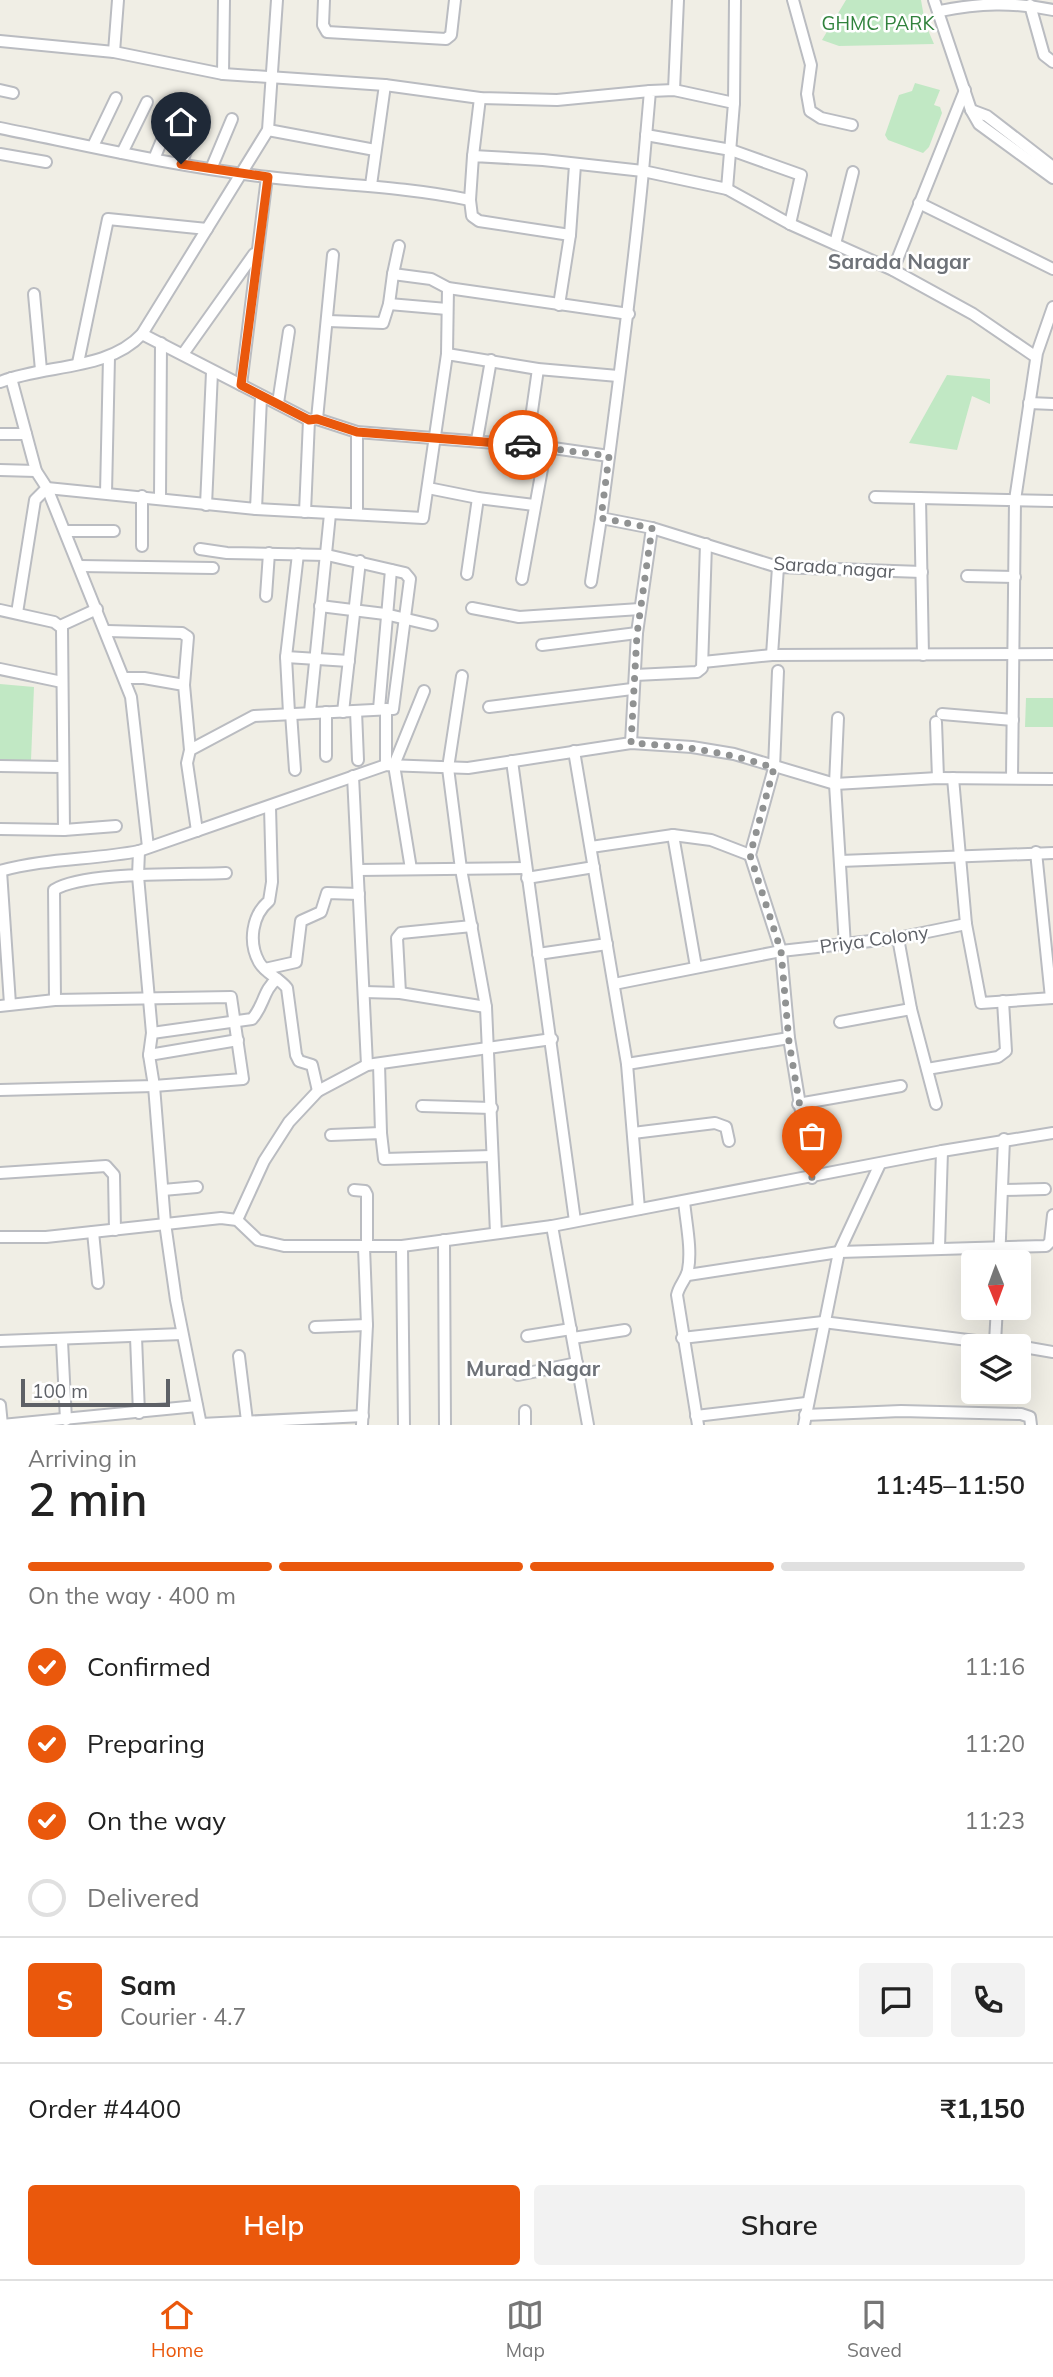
<!DOCTYPE html>
<html lang="en">
<head>
<meta charset="utf-8">
<style>
	:root { --surface:#fff; --page:#f2f2f2; --text:#222; --muted:#767676; --line:#e0e0e0; --accent:#ea580c }
	body { margin:0; font-family:Mulish,sans-serif; background:var(--page); color:var(--text); height:100vh; display:flex; flex-direction:column; font-size:26px; white-space:nowrap }
	* { box-sizing:border-box; margin:0 }
	p { font-size:23px; color:var(--muted) }
	.icon { flex:none; width:38px; height:38px; fill:none; stroke:currentColor; stroke-width:2; stroke-linecap:round; stroke-linejoin:round }
	.map { position:relative; height:1425px; overflow:hidden }
	.details { display:flex; flex-direction:column; background:var(--surface); flex:1 }
	.details>* { flex:none }
	.needle { width:46px; rotate:179deg }
	.buttons { position:absolute; left:961px; top:1250px; display:grid; gap:14px }
	.buttons a { display:grid; place-items:center; width:70px; height:70px; border-radius:7px; background:var(--surface); box-shadow:0 7px 28px #0002; font-size:35px }
	.scale { position:absolute; left:21px; bottom:18px; width:149px; box-sizing:border-box; padding-left:7px; border:4px solid #5d6066; border-top:0; font-size:19px; line-height:24px; white-space:nowrap; color:#5d6066; -webkit-text-stroke:5px #fff; paint-order:stroke }
	.pin { position:absolute; display:grid; place-items:center; width:60px; height:60px; color:#fff; margin:-72px -30px; border-radius:50% 50% 50% 0; rotate:-45deg; box-shadow:0 0 7px #0007 }
	.pin .icon { rotate:45deg }
	.courier { position:absolute; display:grid; place-items:center; width:70px; height:70px; margin:-35px; border:5px solid #ea580c; border-radius:50%; background:#fff; color:#222; box-shadow:0 2px 9px #0007 }
	.head em { font-style:normal; font-weight:600 }
	.head div { display:flex; flex-direction:column-reverse }
	.head { display:flex; align-items:center; justify-content:space-between; height:119px; padding:0 28px }
	h1 { font-size:46px; font-weight:600; line-height:52px }
	.bar { display:grid; grid-template-columns:repeat(4,1fr); gap:10px 7px; align-content:center; height:84px; padding:0 28px }
	.bar i { height:9px; border-radius:5px; background:var(--line) }
	.bar .on { background:var(--accent) }
	.bar p { grid-column:span 4 }
	.line { display:flex; align-items:center; gap:18px; padding:0 28px; border-top:2px solid var(--line) }
	.line div { flex:1 }
	.round { display:grid; place-items:center; flex:none; width:74px; height:74px; border-radius:7px; background:var(--page) }
	ol { padding:0 28px; list-style:none }
	li { display:flex; align-items:center; gap:21px; height:77px }
	li p { margin-inline-start:auto }
	li .icon { padding:7px; border-radius:50%; background:var(--accent); color:#fff; stroke-width:4 }
	li:last-child { color:var(--muted) }
	li i { width:38px; height:38px; border:4px solid var(--line); border-radius:50% }
	.primary-button { display:flex; gap:14px; margin-top:auto; padding:14px 28px }
	.primary-button a { flex:1; height:80px; border-radius:7px; background:var(--accent); color:#fff; font-size:28px; font-weight:600; line-height:80px; text-align:center }
	.primary-button a+a { background:var(--page); color:var(--text) }
	.tab-bar { display:flex; justify-content:space-around; align-items:center; height:98px; border-top:2px solid var(--line); background:var(--surface); font-size:19px; color:var(--muted) }
	.tab-bar a { display:grid; justify-items:center; gap:4px }
	.tab-bar .on { color:var(--accent) }
	.map>svg:first-child { display:block }
</style>
</head>
<body>
<div class="map">
<svg width="1053" height="1425" viewBox="0 0 1053 1425">
	<rect width="100%" height="100%" fill="#f0eee5"/>
	<g fill="#c1e8c4">
		<path d="M846,0H921L925,23L934,44L839,46L822,40Z"/>
		<path d="M915,83L940,90L934,105L940,107L942,113L929,147L923,153L888,140L885,135L899,95L912,91Z"/>
		<path d="M947,375L990,379V404L972,396L957,450L909,443Z"/>
		<path d="M0,684L34,687L31,760H0Z"/>
		<path d="M1026,698H1053V727H1025Z"/>
	</g>
	<g fill="none" stroke-linecap="round" stroke-linejoin="round">
		<g stroke="#babcc1" stroke-width="14">
			<g id="minor">
				<path d="M324,0L323,25L327,32L446,39L451,35L455,0"/>
				<path d="M793,0L811,65L807,94L810,111L821,118L852,125"/>
				<path d="M934,0L971,110L979,124L1053,178"/>
				<path d="M1030,5L1044,55L1053,62"/>
				<path d="M940,11C979,3 1013,2 1053,10"/>
				<path d="M0,41L114,52L223,74L385,85L480,98L557,100L650,91"/>
				<path d="M114,52L118,0"/>
				<path d="M223,74L224,0"/>
				<path d="M0,90L13,93"/>
				<path d="M674,90L734,103L727,189L643,171L650,91Z"/>
				<path d="M674,90L678,0"/>
				<path d="M734,103L735,0"/>
				<path d="M971,110L987,116L1053,167"/>
				<path d="M0,128C89,146 178,167 268,177C336,185 403,186 470,200L473,156L543,160L643,171C632,287 616,402 601,518L652,528L778,567L922,572"/>
				<path d="M268,130L375,150"/>
				<path d="M646,135L731,150L801,175L790,224"/>
				<path d="M93,146L116,98"/>
				<path d="M122,153L147,102"/>
				<path d="M0,154L46,162"/>
				<path d="M473,156L480,98"/>
				<path d="M154,159L175,109"/>
				<path d="M181,164L202,110"/>
				<path d="M211,169L232,119"/>
				<path d="M371,185L385,85"/>
				<path d="M727,189L790,224L893,270L973,314L1036,357"/>
				<path d="M470,200L472,216L479,221L570,235"/>
				<path d="M919,203L1053,269"/>
				<path d="M835,244L853,172"/>
				<path d="M399,246L393,274L431,279L448,288L629,314"/>
				<path d="M893,270L965,90"/>
				<path d="M34,294L41,370"/>
				<path d="M389,304L447,309"/>
				<path d="M559,305L570,235L575,165"/>
				<path d="M328,321L383,323L389,304L393,274"/>
				<path d="M142,334L309,420L317,419L357,432L546,447L522,579"/>
				<path d="M183,354L254,254"/>
				<path d="M447,354L448,288"/>
				<path d="M78,363L108,219L207,229"/>
				<path d="M11,378L36,471L47,488L131,697L148,847"/>
				<path d="M0,382C46,364 108,371 142,334L268,130L277,0"/>
				<path d="M241,385L267,177"/>
				<path d="M278,403L289,331"/>
				<path d="M1029,403L1053,404"/>
				<path d="M317,419L333,255"/>
				<path d="M357,432V514"/>
				<path d="M0,434H26"/>
				<path d="M477,440L491,360"/>
				<path d="M527,446L538,369"/>
				<path d="M546,447L609,456"/>
				<path d="M0,470L36,471"/>
				<path d="M428,488L478,498L534,505"/>
				<path d="M106,493L109,357"/>
				<path d="M160,497L161,343"/>
				<path d="M875,497L1053,501"/>
				<path d="M920,498L923,655"/>
				<path d="M206,505L212,372"/>
				<path d="M256,509L423,518L447,354L538,369L618,376"/>
				<path d="M305,512L309,420"/>
				<path d="M65,531H114"/>
				<path d="M142,546V496"/>
				<path d="M80,566L213,568"/>
				<path d="M467,574L478,498"/>
				<path d="M967,576L1015,577"/>
				<path d="M591,582L601,518"/>
				<path d="M266,596L269,553"/>
				<path d="M320,606L385,614L432,625"/>
				<path d="M472,608L519,617L640,609"/>
				<path d="M0,610L54,622L62,628L64,830L0,829"/>
				<path d="M17,613L35,500L47,488L256,509L261,398"/>
				<path d="M60,626L97,609"/>
				<path d="M107,631L182,633L188,637L184,685"/>
				<path d="M542,645L637,633"/>
				<path d="M772,655L778,567"/>
				<path d="M286,657L349,661"/>
				<path d="M703,662L772,655L1053,654"/>
				<path d="M0,669L62,682"/>
				<path d="M778,671L774,768L750,855L781,951L789,1038L812,1178"/>
				<path d="M635,675L697,672L702,668L706,544"/>
				<path d="M462,676L448,768L461,869L486,1007L496,1233"/>
				<path d="M124,678H144L184,685L190,750"/>
				<path d="M489,707L632,689"/>
				<path d="M379,709L391,570"/>
				<path d="M356,711L358,760"/>
				<path d="M310,712L330,514"/>
				<path d="M326,712V756"/>
				<path d="M343,712L360,561"/>
				<path d="M289,713L286,657L298,554"/>
				<path d="M291,713L295,770"/>
				<path d="M942,714L1013,720"/>
				<path d="M838,718L835,784L845,946"/>
				<path d="M936,722L938,778"/>
				<path d="M631,743L637,633L652,528"/>
				<path d="M574,751L627,1064L639,1209"/>
				<path d="M512,761L575,1221"/>
				<path d="M386,765V709"/>
				<path d="M0,766L61,767"/>
				<path d="M353,776L367,1065"/>
				<path d="M953,778L966,924L981,1003L1053,998"/>
				<path d="M1012,778L1015,500L1037,353L1053,307"/>
				<path d="M270,807L272,882L269,901C252,915 248,942 259,962C265,973 279,978 287,988L296,1055L299,1061L312,1065L318,1091"/>
				<path d="M64,830L116,826"/>
				<path d="M197,831L187,763L190,750L254,716L393,709L410,579L405,573L327,555L227,553L200,549"/>
				<path d="M673,835L696,967"/>
				<path d="M591,847L673,835L711,840L750,855"/>
				<path d="M139,851L138,876L152,1033L149,1055L154,1086L165,1223L176,1300L201,1425"/>
				<path d="M1036,852L1051,998"/>
				<path d="M840,861L1053,853"/>
				<path d="M411,869L394,765L424,691"/>
				<path d="M358,870L526,868"/>
				<path d="M0,871C46,858 93,860 139,851L386,765L468,768L631,743L692,747L734,754L835,784L938,778L1053,779"/>
				<path d="M1,871L10,1004"/>
				<path d="M527,878L594,867"/>
				<path d="M898,938L911,1009L936,1104"/>
				<path d="M538,954L607,944"/>
				<path d="M265,969L296,962L301,921L321,912L327,893L359,894"/>
				<path d="M614,984L781,951L898,938L966,924"/>
				<path d="M364,992L400,993L486,1007"/>
				<path d="M400,993L397,938L401,933L472,926"/>
				<path d="M55,1000L54,890C84,871 188,875 226,873"/>
				<path d="M0,1006L55,1000L231,997L243,1079L154,1086L0,1090"/>
				<path d="M840,1022L911,1009"/>
				<path d="M152,1033L252,1019C264,1006 263,990 277,979"/>
				<path d="M149,1055L238,1040"/>
				<path d="M379,1064L381,1133"/>
				<path d="M627,1064L789,1038"/>
				<path d="M927,1069L998,1057L1006,1051L1003,1001"/>
				<path d="M798,1104L901,1086"/>
				<path d="M422,1106L492,1108"/>
				<path d="M633,1133L715,1123L726,1127L729,1141"/>
				<path d="M331,1135L381,1133L384,1159L492,1156"/>
				<path d="M0,1173L106,1166L114,1175L115,1230"/>
				<path d="M163,1190L197,1187"/>
				<path d="M354,1190L365,1191L367,1195V1246"/>
				<path d="M1002,1190L1045,1189"/>
				<path d="M684,1201C686,1223 692,1249 688,1270C686,1280 679,1285 677,1295L698,1425"/>
				<path d="M237,1220L264,1161L289,1122L318,1091L367,1065L552,1039"/>
				<path d="M552,1226L588,1425"/>
				<path d="M93,1232L98,1283"/>
				<path d="M0,1237H46L221,1218L237,1220L258,1240L284,1246H402L552,1226L942,1151L1053,1133"/>
				<path d="M444,1240L445,1425"/>
				<path d="M402,1246L404,1425"/>
				<path d="M939,1247L942,1151"/>
				<path d="M999,1262L1004,1139"/>
				<path d="M688,1275L839,1252L1046,1246L1050,1242L1053,1215"/>
				<path d="M315,1327L367,1325"/>
				<path d="M527,1336L571,1329"/>
				<path d="M136,1337L139,1413"/>
				<path d="M573,1338L625,1330"/>
				<path d="M682,1338L823,1322L1016,1346"/>
				<path d="M0,1341L182,1334"/>
				<path d="M62,1341L66,1420"/>
				<path d="M995,1342L997,1307"/>
				<path d="M1018,1346L1053,1352"/>
				<path d="M239,1356L247,1421"/>
				<path d="M518,1375L577,1363"/>
				<path d="M0,1405L2,1425"/>
				<path d="M525,1411V1425"/>
				<path d="M805,1415L901,1411L1021,1414L1030,1417L1031,1425"/>
				<path d="M696,1416L806,1403"/>
				<path d="M201,1424L363,1416"/>
				<path d="M2,1425L197,1406"/>
				<path d="M362,1425L367,1325L364,1247"/>
				<path d="M804,1425L839,1252L880,1164"/>
			</g>
		</g>
		<use href="#minor" stroke="#fff" stroke-width="10"/>
	</g>
	<g fill="none" stroke-linecap="round" stroke-linejoin="round">
		<path stroke="#909292" stroke-width="7" stroke-dasharray="0 12.6" d="M523,445L609,456L601,518L652,528L637,634L631,743C681,746 726,751 774,768L750,855L781,951L789,1042L812,1178"/>
		<path stroke="#ea580c" stroke-width="9" d="M181,164L268,177L241,385L309,420L317,419L357,432L523,445"/>
	</g>
	<g text-anchor="middle" dominant-baseline="central" stroke-width="5" stroke-linejoin="round" paint-order="stroke">
		<g font-size="19" fill="#30823c" stroke="#fff">
			<text x="878" y="23">GHMC PARK</text>
		</g>
		<g font-size="19" fill="#5d6066" stroke="#fff">
			<text transform="translate(834 567) rotate(4)">Sarada nagar</text>
			<text transform="translate(874 939) rotate(-8)">Priya Colony</text>
		</g>
		<g font-size="21" font-weight="bold" fill="#6e7278" stroke="#fff">
			<text x="899" y="261">Sarada Nagar</text>
			<text x="533" y="1368">Murad Nagar</text>
		</g>
	</g>
</svg>
<div class="buttons">
<a><svg class="needle" viewBox="-14 -14 28 28"><path d="M0-13l5 13h-10z" fill="#e53935"/><path d="M0 13l5-13h-10z" fill="#767676"/></svg></a>
<a><svg class="icon" aria-label="layers" viewBox="0 0 24 24"><path d="M12 4l9 5-9 5-9-5zM3 14l9 5 9-5"/></svg></a>
</div>
<div class="scale">100 m</div>
<div class="pin" style="left:812px;top:1178px;background:#ea580c"><svg class="icon" aria-label="bag" viewBox="0 0 24 24"><path d="M5 8h14l-1 12H6zM9 8a3 3 0 0 1 6 0"/></svg></div>
<div class="pin" style="left:181px;top:164px;background:#1f2937"><svg class="icon" aria-label="home" viewBox="0 0 24 24"><path d="M3 11l9-7 9 7M6 9v11h12V9"/></svg></div>
<div class="courier" style="left:523px;top:445px"><svg class="icon" aria-label="car" viewBox="0 0 24 24"><path d="M5 17H2v-5l4-1 3-4h7l3 4 3 1v5h-3M9 17h6M6 11h13"/><circle cx="7" cy="17" r="2"/><circle cx="17" cy="17" r="2"/></svg></div>
</div>
<section class="details">
<div class="head"><div><h1>2 min</h1><p>Arriving in</p></div><em>11:45–11:50</em></div>
<div class="bar"><i class="on"></i><i class="on"></i><i class="on"></i><i></i><p>On the way · 400 m</p></div>
<ol>
<li><svg class="icon" aria-label="check" viewBox="0 0 24 24"><path d="M5 12l5 5 9-10"/></svg>Confirmed<p>11:16</p></li>
<li><svg class="icon" aria-label="check" viewBox="0 0 24 24"><path d="M5 12l5 5 9-10"/></svg>Preparing<p>11:20</p></li>
<li><svg class="icon" aria-label="check" viewBox="0 0 24 24"><path d="M5 12l5 5 9-10"/></svg>On the way<p>11:23</p></li>
<li><i></i>Delivered</li>
</ol>
<div class="line" style="height:126px"><b class="round" style="background:var(--accent);color:#fff">S</b><div><b>Sam</b><p>Courier · 4.7</p></div><a class="round"><svg class="icon" aria-label="chat" viewBox="0 0 24 24"><path d="M4 5h16v11H9l-5 4z"/></svg></a><a class="round"><svg class="icon" aria-label="phone" viewBox="0 0 24 24"><path d="M5 4h4l2 5-3 2q2 4 5 5l2-3 5 2v4C11 20 4 13 5 4z"/></svg></a></div>
<div class="line" style="height:91px"><div>Order #4400</div><b>₹1,150</b></div>
<div class="primary-button"><a>Help</a><a>Share</a></div>
</section>
<nav class="tab-bar">
<a class="on"><svg class="icon" aria-label="home" viewBox="0 0 24 24"><path d="M3 11l9-7 9 7M6 9v11h12V9"/></svg>Home</a>
<a><svg class="icon" aria-label="map" viewBox="0 0 24 24"><path d="M3 6l6-2 6 2 6-2v14l-6 2-6-2-6 2zM9 4v14M15 6v14"/></svg>Map</a>
<a><svg class="icon" aria-label="saved" viewBox="0 0 24 24"><path d="M7 4h10v16l-5-4-5 4z"/></svg>Saved</a>
</nav>
</body>
</html>
